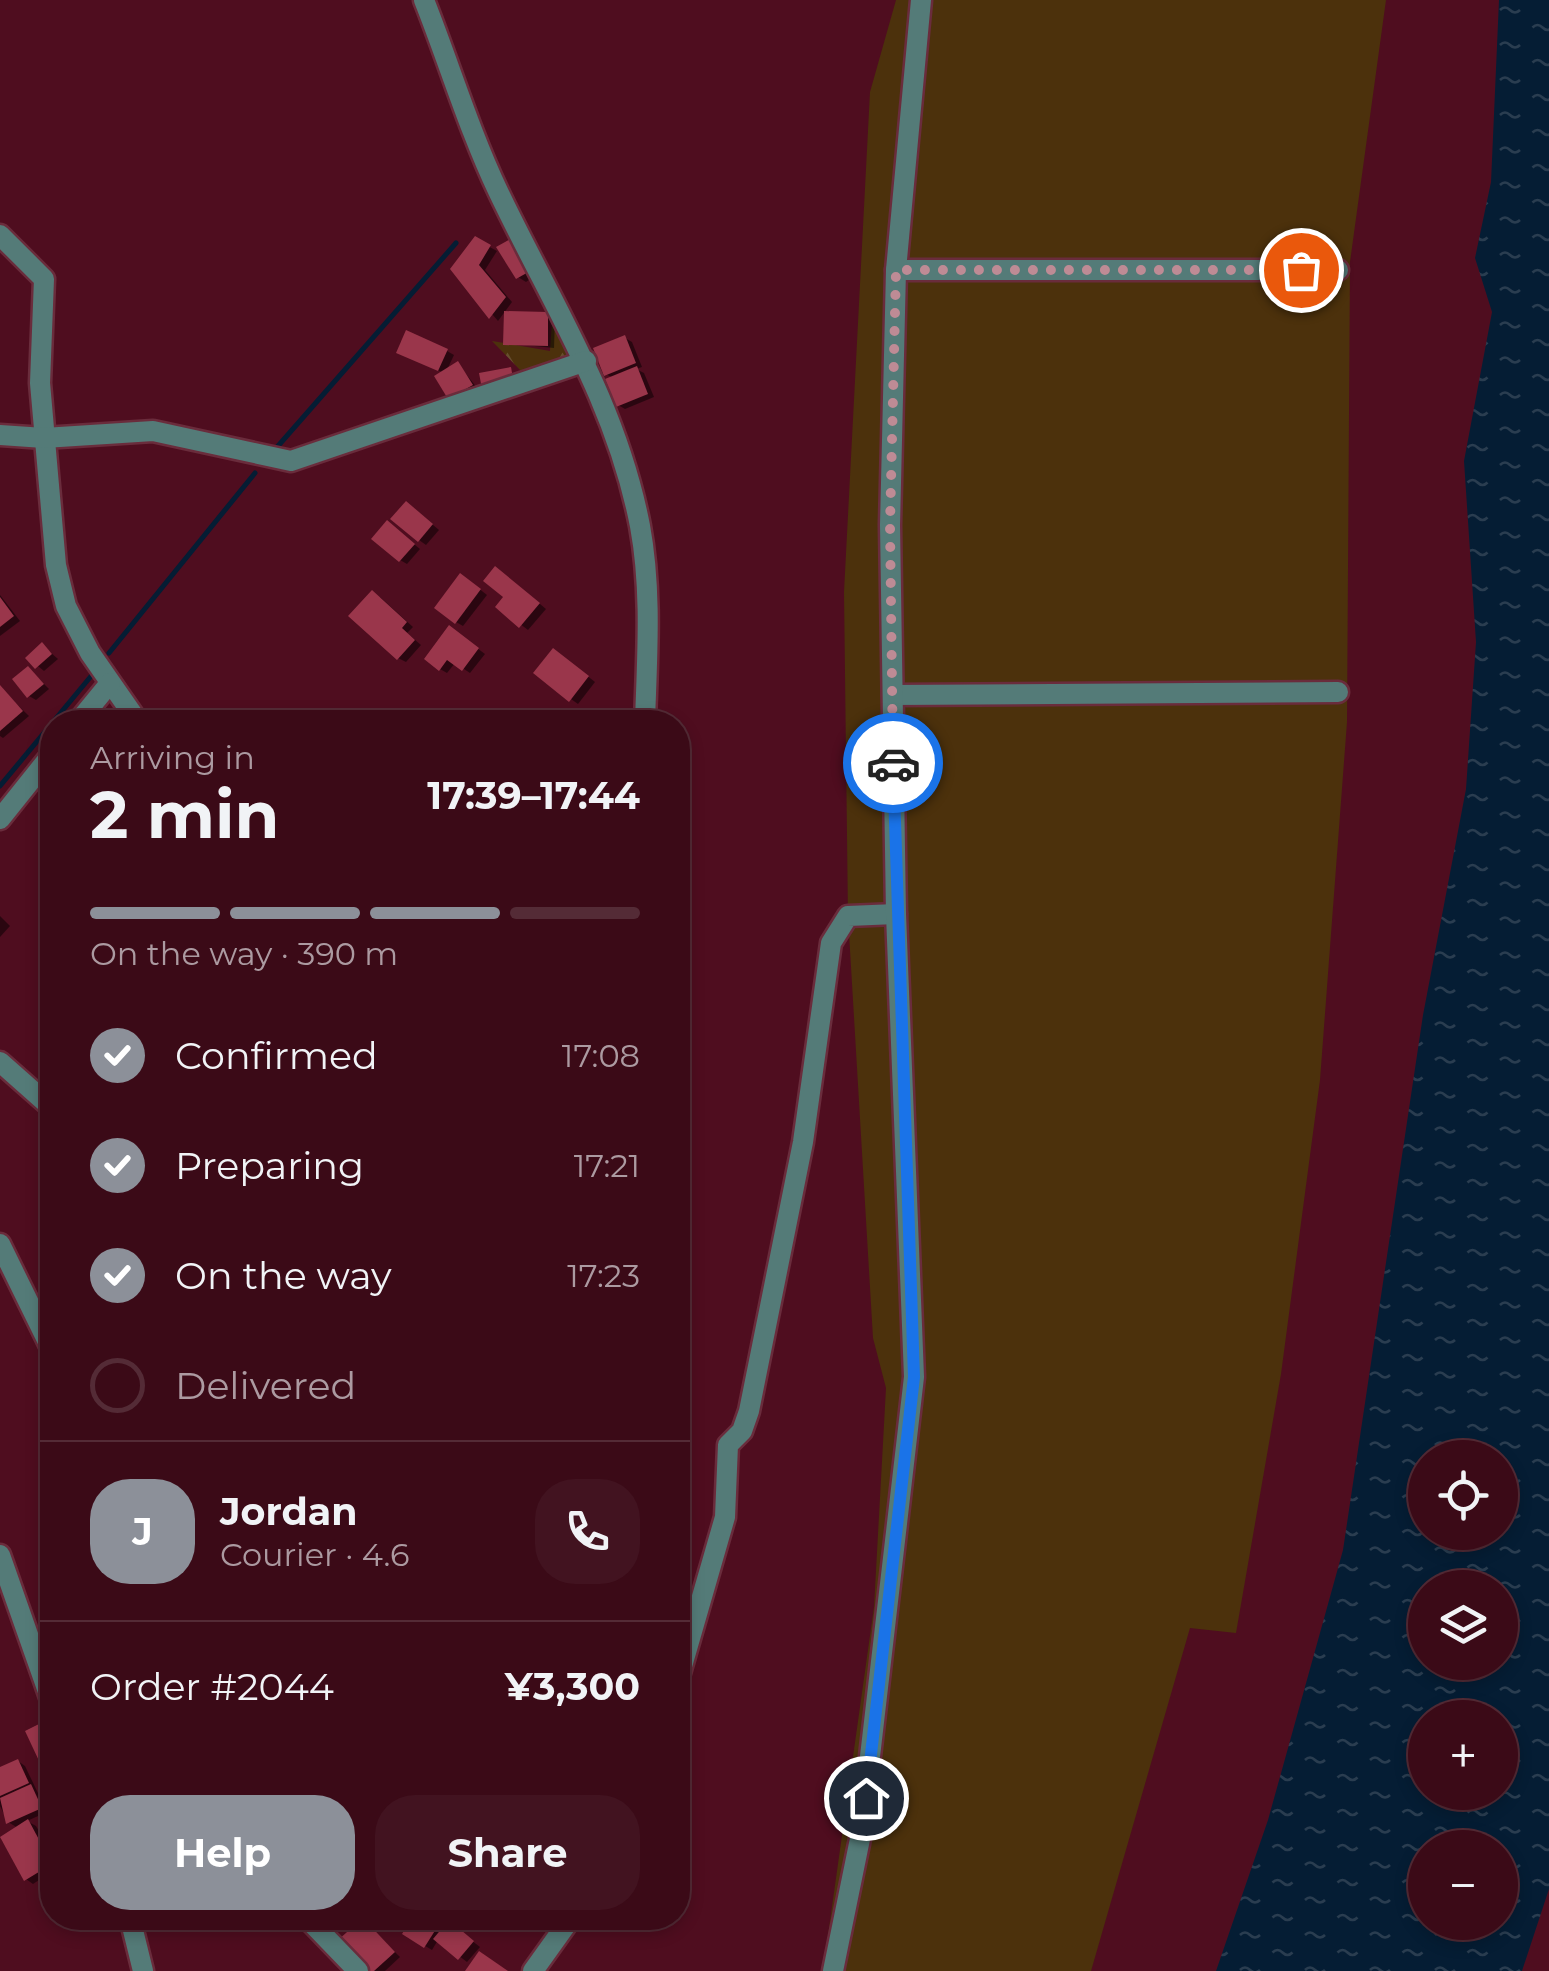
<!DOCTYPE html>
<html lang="en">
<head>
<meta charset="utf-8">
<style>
	:root { --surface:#3b0a17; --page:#421320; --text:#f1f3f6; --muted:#ac9aa1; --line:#542b36; --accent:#8c9099 }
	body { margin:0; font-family:Montserrat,sans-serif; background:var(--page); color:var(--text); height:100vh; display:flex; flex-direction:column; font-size:38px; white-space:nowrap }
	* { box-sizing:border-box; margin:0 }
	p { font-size:32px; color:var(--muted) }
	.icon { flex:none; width:55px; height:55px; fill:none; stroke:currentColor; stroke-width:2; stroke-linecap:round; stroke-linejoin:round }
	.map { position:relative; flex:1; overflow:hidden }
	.side { position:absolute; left:40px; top:710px; width:650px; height:1220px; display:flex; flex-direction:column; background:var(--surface); border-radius:40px; box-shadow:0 5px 15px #0003,0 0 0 2px var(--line) }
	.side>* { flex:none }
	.controls { position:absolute; left:1408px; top:1440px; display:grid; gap:20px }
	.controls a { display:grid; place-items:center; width:110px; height:110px; border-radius:50%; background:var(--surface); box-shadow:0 5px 15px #0003,0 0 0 2px var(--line); font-size:50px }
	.pin { position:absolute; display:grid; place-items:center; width:85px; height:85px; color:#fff; margin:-42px; border:5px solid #fff; border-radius:50%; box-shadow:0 2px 10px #0007 }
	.courier { position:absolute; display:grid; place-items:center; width:100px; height:100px; margin:-50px; border:8px solid #1a73e8; border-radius:50%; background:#fff; color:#222; box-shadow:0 2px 12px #0007 }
	.summary em { font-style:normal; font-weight:700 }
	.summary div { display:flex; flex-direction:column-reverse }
	.summary { display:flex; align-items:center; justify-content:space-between; height:170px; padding:0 50px }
	h1 { font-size:65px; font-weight:700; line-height:75px }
	.bar { display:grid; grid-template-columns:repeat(4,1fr); gap:15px 10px; align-content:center; height:120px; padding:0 50px }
	.bar i { height:12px; border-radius:8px; background:var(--line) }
	.bar .active { background:var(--accent) }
	.bar p { grid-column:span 4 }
	.line { display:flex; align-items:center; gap:25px; padding:0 50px; border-top:2px solid var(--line) }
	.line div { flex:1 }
	.round { display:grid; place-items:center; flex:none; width:105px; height:105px; border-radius:40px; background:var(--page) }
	ol { padding:0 50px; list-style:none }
	li { display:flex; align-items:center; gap:30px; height:110px }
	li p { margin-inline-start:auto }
	li .icon { padding:10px; border-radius:50%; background:var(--accent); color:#fff; stroke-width:4 }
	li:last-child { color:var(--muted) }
	li i { width:55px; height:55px; border:5px solid var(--line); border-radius:50% }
	.primary-button { display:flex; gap:20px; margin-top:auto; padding:20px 50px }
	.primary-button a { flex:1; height:115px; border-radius:40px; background:var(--accent); color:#fff; font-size:40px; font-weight:700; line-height:115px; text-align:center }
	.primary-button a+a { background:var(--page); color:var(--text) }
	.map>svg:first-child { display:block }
</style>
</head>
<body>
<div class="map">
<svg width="1549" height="1971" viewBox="0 0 1549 1971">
	<defs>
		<pattern id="forest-firs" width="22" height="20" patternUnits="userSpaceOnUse" patternTransform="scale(2.5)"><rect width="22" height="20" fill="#4c310c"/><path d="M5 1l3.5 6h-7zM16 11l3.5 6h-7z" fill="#674e2e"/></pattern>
		<pattern id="water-ripples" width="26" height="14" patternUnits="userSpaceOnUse" patternTransform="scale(2.5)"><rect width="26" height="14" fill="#051d34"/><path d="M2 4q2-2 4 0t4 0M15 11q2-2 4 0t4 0" fill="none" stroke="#2a3d50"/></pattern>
	</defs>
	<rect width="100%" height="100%" fill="#4f0d1f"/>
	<path fill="url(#forest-firs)" d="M553,308L574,349L567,360L522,372L492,341L550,351Z"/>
	<path fill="#4c310c" d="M896,0H1386L1350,262L1347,722L1320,1080L1281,1374L1236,1633L1190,1628L1091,1971H823L874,1607L886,1388L873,1338L848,916L844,592L870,92Z"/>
	<path fill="url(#water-ripples)" fill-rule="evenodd" d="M1499,0H1549V1889L1522,1971H1216L1268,1820L1343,1550L1423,1015L1466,789L1476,642L1464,461L1492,312L1475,258L1491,182ZM1425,1458H1500V1532H1425ZM1425,1588H1500V1662H1425ZM1425,1718H1500V1792H1425ZM1425,1848H1500V1922H1425Z"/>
	<g fill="#0007">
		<path d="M475,239L497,251L485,270L512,302L498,321L454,269Z"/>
		<path d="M500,248L537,274L526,282L518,277Z"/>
		<path d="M548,315L555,319L554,348L506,343Z"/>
		<path d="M625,338L632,342L642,367L636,369L644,373L654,397L625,409L618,405L613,378L606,374Z"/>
		<path d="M447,351L454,355L446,372L458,364L478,389L457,402L444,373L406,356Z"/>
		<path d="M413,508L439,530L426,545L419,540Z"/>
		<path d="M394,528L420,549L407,564L400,560Z"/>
		<path d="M503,573L546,609L528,630L498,607L506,597Z"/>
		<path d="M468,580L487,595L463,626L456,622Z"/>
		<path d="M0,595L20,621L0,636Z"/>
		<path d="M380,597L413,627L407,633L421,645L406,662L398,658Z"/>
		<path d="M457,633L485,654L470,673L455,663L447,673L440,669Z"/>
		<path d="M42,645L58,659L44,671L28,658Z"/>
		<path d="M561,655L595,682L578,704L571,699Z"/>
		<path d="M29,669L49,689L36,700L29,696Z"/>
		<path d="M1,689L29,716L3,738L0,736Z"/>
		<path d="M0,916L10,926L0,937Z"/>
		<path d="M39,1727L52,1743L50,1765L42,1761Z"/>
		<path d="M18,1761L25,1766L47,1812L27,1821L36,1826L52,1853V1895L45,1876L33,1884L26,1879L1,1839L18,1828L8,1822L0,1806V1770Z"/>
		<path d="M415,1918H452L449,1923L480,1947L467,1962L438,1940L432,1950L405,1934Z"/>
		<path d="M363,1921L400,1957L385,1971H371Z"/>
	</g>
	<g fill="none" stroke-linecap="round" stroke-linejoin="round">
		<g stroke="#051d34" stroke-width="5">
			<path d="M278,446L456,243"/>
			<path d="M109,653L255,473"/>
			<path d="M0,786L92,675"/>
		</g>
	</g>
	<g fill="#9a364b">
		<path d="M475,236L491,245L479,265L506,297L489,319L450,269Z"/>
		<path d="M512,238L532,270L516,279L496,247Z"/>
		<path d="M504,311L548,312V346L503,345Z"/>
		<path d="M406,330L448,349L438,371L396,353Z"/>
		<path d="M625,335L636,363L604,376L593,348Z"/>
		<path d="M458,361L473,385L448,399L434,376Z"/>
		<path d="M637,366L648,394L616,407L605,379Z"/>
		<path d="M511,367L514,384L482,389L479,373Z"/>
		<path d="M406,501L433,524L418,542L390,519Z"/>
		<path d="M387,520L415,544L399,562L371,539Z"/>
		<path d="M495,566L540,603L519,628L495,607L503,597L483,581Z"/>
		<path d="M460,573L481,589L455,624L434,608Z"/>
		<path d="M372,590L407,622L402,628L415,640L397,660L348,616Z"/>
		<path d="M0,597L14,616L0,627Z"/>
		<path d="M449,625L479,648L462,671L447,660L439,671L424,659Z"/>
		<path d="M42,642L52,654L35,669L25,658Z"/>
		<path d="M553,648L589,676L569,702L533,673Z"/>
		<path d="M28,666L44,684L27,698L12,679Z"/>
		<path d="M0,685L23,711L0,731Z"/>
		<path d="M39,1724L52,1751V1757L40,1763L25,1731Z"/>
		<path d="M18,1759L29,1783L0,1796V1767Z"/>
		<path d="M31,1784L42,1808L6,1824L0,1798Z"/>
		<path d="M28,1819L52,1864L24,1881L0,1837Z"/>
		<path d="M363,1918L395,1952L374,1971H368L338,1940Z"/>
		<path d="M412,1918H443L424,1948L402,1934Z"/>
		<path d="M449,1920L474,1941L458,1960L433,1939Z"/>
		<path d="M479,1951L508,1971H465Z"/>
	</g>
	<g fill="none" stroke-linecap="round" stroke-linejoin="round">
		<g stroke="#6a2c3c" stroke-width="25">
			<g id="minor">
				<path d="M424,0C449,63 469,130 498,191C551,303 616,401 640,526C652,591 647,657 645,722"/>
				<path d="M0,235L44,279L40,383L56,565L66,606L90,653L138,722"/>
				<path d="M896,270H1338"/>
				<path d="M0,435L44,438L153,431L291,461L586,361"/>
				<path d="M893,695L1338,692"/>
				<path d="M78,722L110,683"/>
				<path d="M0,819L52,754"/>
				<path d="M0,1062L52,1108"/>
				<path d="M0,1244L52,1350"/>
				<path d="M0,1555L52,1703"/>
				<path d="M678,1680L725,1517L728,1445L742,1431L749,1411L803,1142L831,943L848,916L896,914"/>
				<path d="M130,1918L143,1971"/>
				<path d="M307,1918L358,1971"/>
				<path d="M533,1971L571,1918"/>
				<path d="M833,1971L861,1834L914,1377L896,914L890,525L896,270L921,0"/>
			</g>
		</g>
		<use href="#minor" stroke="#547b78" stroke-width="20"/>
	</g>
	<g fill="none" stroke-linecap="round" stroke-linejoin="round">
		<path stroke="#be8b95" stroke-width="10" stroke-dasharray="0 18" d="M893,763L890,525L896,270H1301"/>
		<path stroke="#1a73e8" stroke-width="12" d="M866,1798L914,1377L893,763"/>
	</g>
</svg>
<div class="controls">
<a><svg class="icon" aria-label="locate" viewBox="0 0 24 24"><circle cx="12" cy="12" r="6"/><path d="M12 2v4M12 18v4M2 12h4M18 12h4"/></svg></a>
<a><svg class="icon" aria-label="layers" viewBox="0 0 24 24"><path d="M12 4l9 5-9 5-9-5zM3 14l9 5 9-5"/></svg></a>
<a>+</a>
<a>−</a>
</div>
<div class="pin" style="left:1301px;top:270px;background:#ea580c"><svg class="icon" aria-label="bag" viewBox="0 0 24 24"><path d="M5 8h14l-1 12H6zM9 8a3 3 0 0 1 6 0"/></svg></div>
<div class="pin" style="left:866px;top:1798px;background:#1f2937"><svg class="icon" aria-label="home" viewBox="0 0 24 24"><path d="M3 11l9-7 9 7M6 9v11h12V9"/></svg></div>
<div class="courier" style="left:893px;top:763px"><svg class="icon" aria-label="car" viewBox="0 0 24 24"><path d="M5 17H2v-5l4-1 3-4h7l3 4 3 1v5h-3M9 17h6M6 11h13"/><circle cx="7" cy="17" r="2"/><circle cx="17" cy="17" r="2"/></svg></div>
<section class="side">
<div class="summary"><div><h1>2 min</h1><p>Arriving in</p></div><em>17:39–17:44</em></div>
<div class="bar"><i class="active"></i><i class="active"></i><i class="active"></i><i></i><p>On the way · 390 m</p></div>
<ol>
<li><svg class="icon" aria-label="check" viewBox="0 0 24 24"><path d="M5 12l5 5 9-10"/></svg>Confirmed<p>17:08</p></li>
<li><svg class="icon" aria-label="check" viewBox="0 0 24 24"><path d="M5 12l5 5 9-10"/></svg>Preparing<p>17:21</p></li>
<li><svg class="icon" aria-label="check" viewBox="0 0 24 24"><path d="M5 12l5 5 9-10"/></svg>On the way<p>17:23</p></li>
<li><i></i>Delivered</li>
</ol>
<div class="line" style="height:180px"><b class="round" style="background:var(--accent);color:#fff">J</b><div><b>Jordan</b><p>Courier · 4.6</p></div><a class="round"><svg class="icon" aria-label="phone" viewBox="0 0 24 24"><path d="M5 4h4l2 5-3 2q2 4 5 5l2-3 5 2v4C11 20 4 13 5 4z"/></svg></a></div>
<div class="line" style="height:130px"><div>Order #2044</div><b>¥3,300</b></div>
<div class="primary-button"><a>Help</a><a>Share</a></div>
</section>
</div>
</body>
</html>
